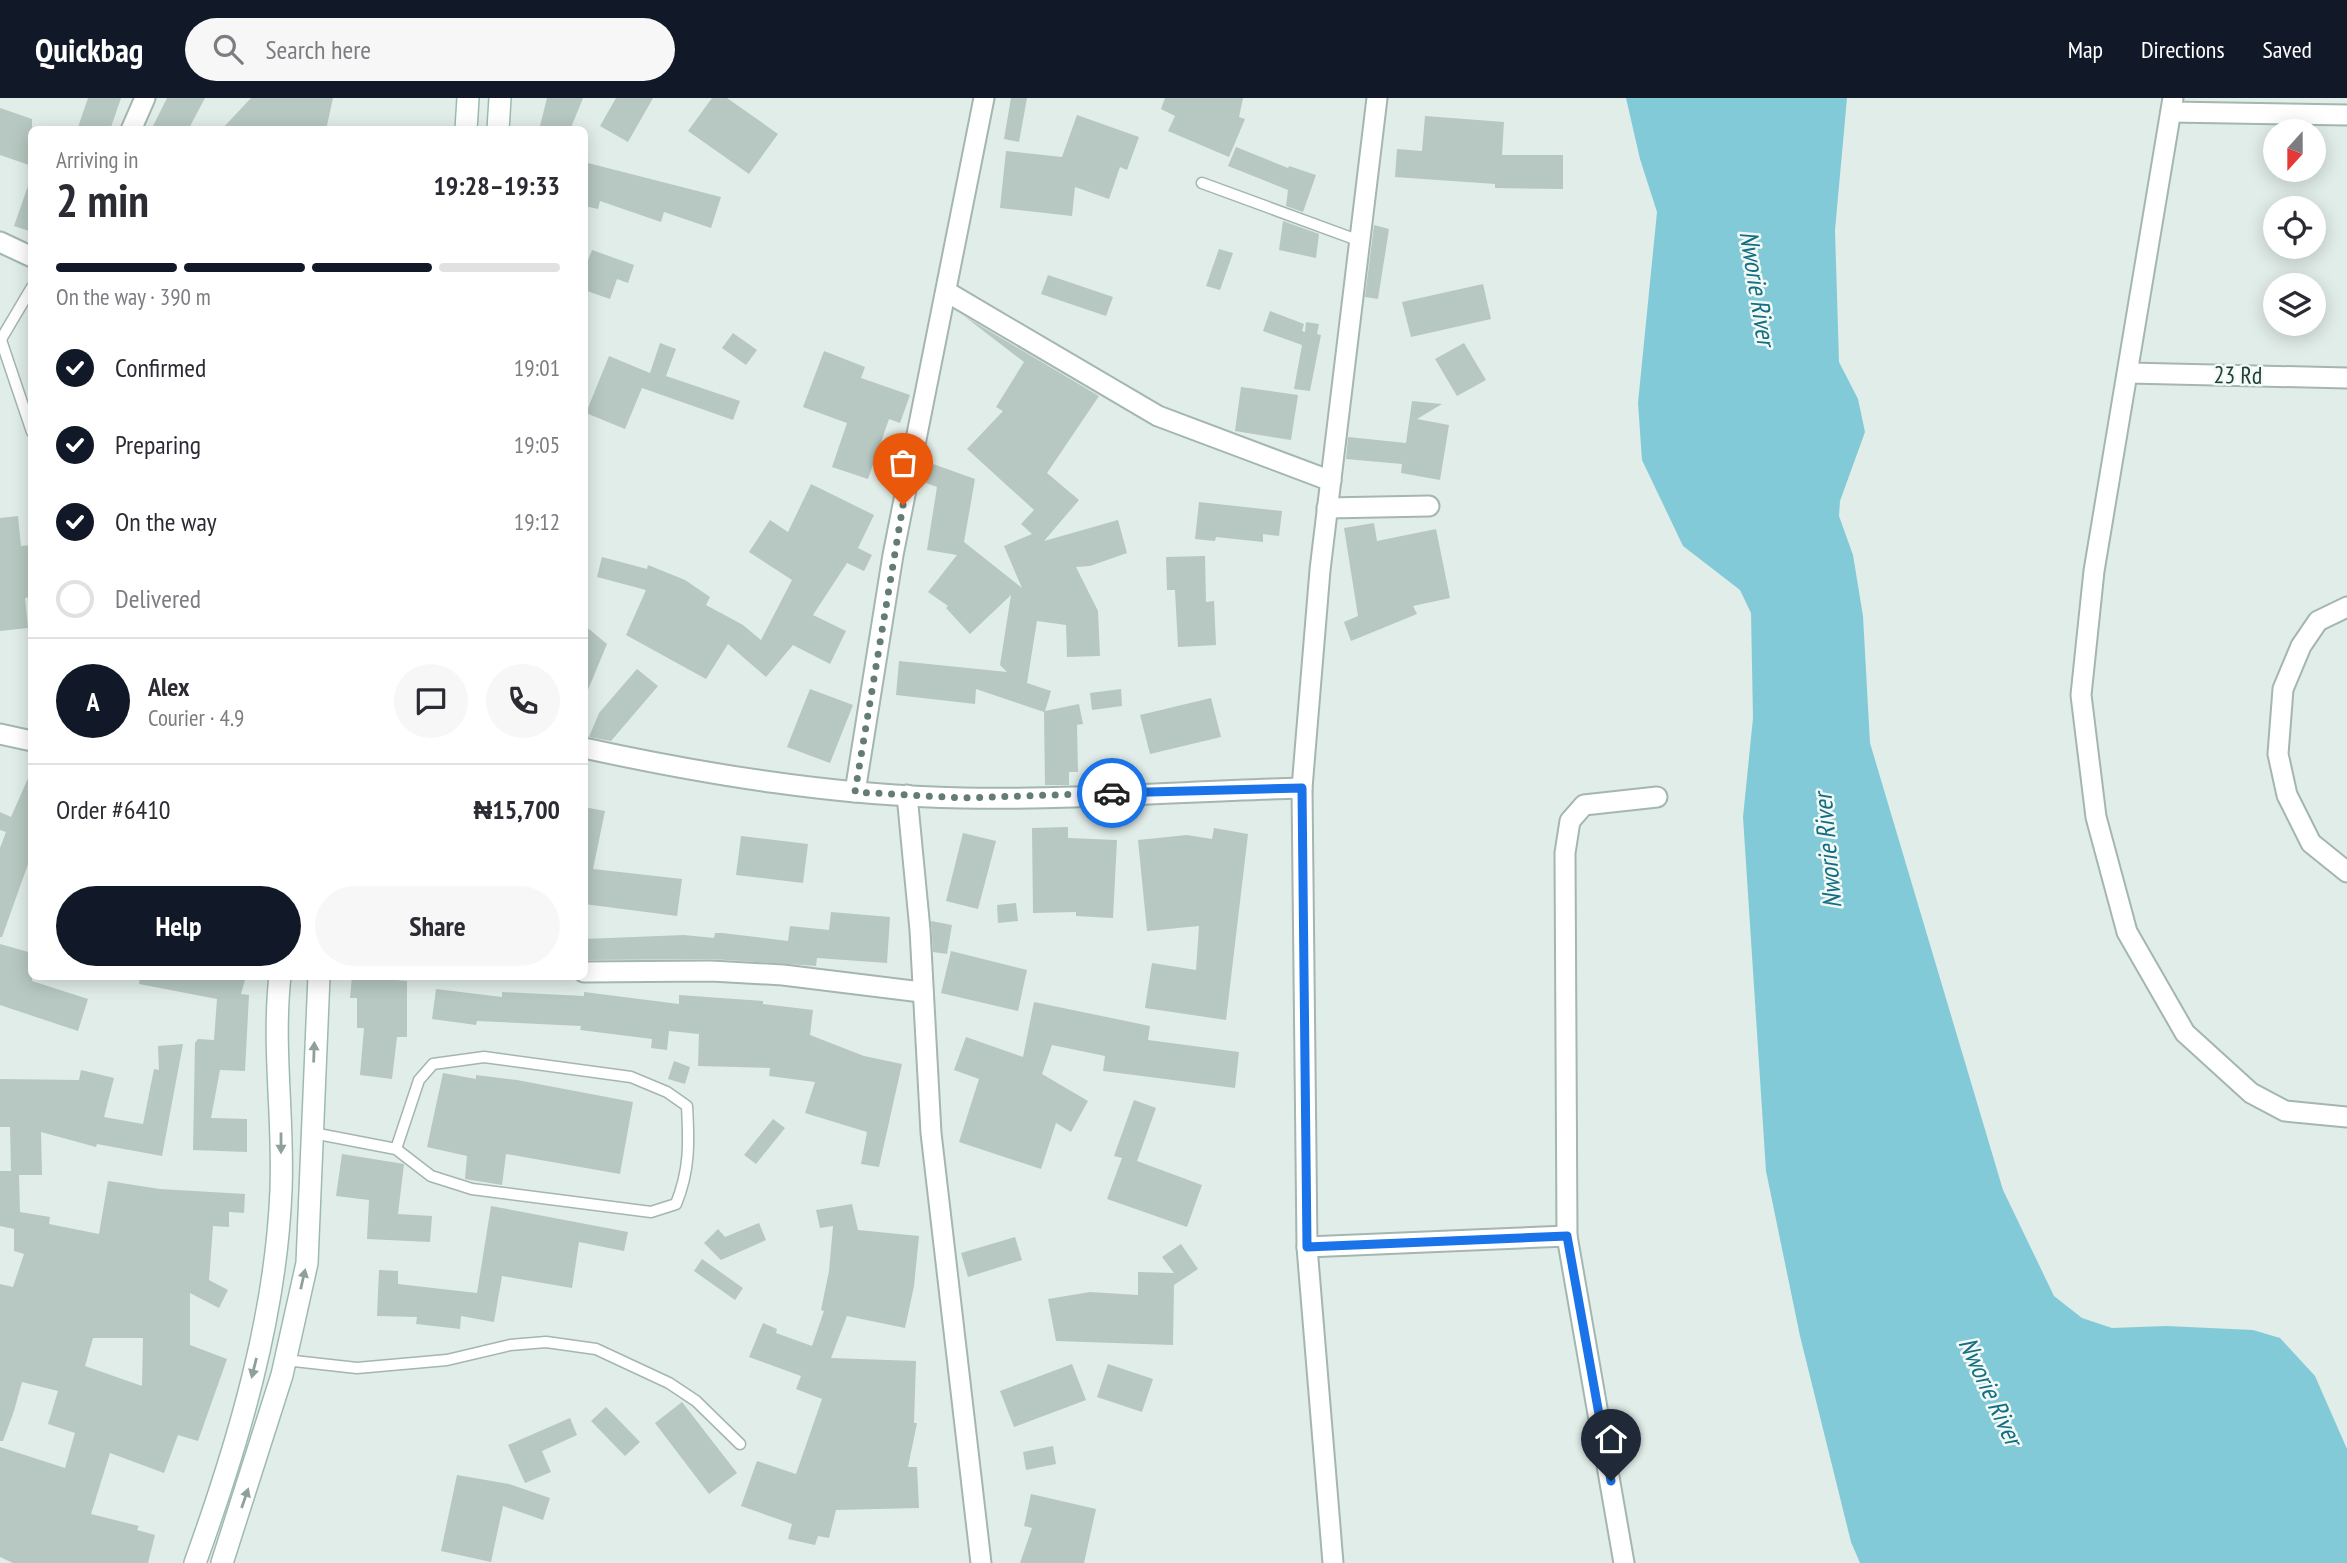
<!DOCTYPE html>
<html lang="en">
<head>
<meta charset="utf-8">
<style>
	:root { --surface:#fff; --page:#f7f7f7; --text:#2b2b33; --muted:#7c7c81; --line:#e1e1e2; --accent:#111827 }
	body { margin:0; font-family:"PT Sans Narrow",sans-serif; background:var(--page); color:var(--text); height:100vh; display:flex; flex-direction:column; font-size:26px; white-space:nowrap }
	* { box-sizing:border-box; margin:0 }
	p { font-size:23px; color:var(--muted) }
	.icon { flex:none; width:38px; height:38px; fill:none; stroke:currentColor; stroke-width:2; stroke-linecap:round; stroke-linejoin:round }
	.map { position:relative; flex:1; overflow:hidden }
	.sheet { position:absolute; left:28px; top:28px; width:560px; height:854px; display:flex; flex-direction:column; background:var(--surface); border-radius:10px; box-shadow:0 4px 18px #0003 }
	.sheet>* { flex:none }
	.needle { width:46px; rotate:201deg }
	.controls { position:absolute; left:2263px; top:21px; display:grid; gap:14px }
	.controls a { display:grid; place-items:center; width:63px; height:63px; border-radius:50%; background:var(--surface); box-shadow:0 4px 18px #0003; font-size:35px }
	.pin { position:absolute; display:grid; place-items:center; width:60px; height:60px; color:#fff; margin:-72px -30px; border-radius:50% 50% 50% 0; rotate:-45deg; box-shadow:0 0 7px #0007 }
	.pin .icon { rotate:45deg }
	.courier { position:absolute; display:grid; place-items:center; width:70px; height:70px; margin:-35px; border:5px solid #1a73e8; border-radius:50%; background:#fff; color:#222; box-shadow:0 2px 9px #0007 }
	.summary em { font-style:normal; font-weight:800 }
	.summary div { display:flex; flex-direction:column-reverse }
	.summary { display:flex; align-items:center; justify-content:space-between; height:119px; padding:0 28px }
	h1 { font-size:46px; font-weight:800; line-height:52px }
	.bar { display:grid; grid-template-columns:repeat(4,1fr); gap:10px 7px; align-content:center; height:84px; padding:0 28px }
	.bar i { height:9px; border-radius:5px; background:var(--line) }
	.bar .on { background:var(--accent) }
	.bar p { grid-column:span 4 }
	.line { display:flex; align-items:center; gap:18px; padding:0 28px; border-top:2px solid var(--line) }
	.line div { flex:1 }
	.round { display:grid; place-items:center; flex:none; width:74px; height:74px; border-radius:37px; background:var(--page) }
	ol { padding:0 28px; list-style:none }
	li { display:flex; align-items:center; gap:21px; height:77px }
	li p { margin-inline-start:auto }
	li .icon { padding:7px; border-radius:50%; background:var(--accent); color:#fff; stroke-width:4 }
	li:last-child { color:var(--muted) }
	li i { width:38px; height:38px; border:4px solid var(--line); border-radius:50% }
	.primary-button { display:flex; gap:14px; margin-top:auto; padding:14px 28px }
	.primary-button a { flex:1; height:80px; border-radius:42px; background:var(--accent); color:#fff; font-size:28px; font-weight:800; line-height:80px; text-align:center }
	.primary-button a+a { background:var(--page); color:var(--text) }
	header { display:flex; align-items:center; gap:42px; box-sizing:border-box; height:98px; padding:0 35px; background:var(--accent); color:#fff }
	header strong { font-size:33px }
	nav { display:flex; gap:38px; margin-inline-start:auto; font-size:24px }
	.search { width:490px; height:63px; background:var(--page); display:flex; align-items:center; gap:18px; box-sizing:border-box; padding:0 24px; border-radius:38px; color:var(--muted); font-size:26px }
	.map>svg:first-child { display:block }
</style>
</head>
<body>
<header>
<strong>Quickbag</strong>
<div class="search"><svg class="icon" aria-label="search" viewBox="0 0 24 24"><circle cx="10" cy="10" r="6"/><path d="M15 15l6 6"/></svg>Search here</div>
<nav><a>Map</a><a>Directions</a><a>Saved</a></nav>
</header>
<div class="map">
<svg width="2347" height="1465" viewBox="0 0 2347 1465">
	<rect width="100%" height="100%" fill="#e1ede8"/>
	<path fill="#83cad8" d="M1626,0H1847L1835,132L1839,264L1858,301L1865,334L1840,403L1839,418L1853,457L1863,518L1870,645L2003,1092L2054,1198L2082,1220L2112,1230L2166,1228L2253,1232L2280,1240L2315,1278L2347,1351V1465H1860L1851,1444L1800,1238L1766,1073L1743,719L1753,620L1751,515L1740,492L1683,448L1642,362L1638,305L1657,114L1640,61Z"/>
	<g fill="#b6c8c1" fill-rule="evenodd">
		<path d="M88,0H121L110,32H77Z"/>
		<path d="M167,0H205L188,32H151Z"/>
		<path d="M251,0H333L326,32H221Z"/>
		<path d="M547,0H583L570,32H539Z"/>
		<path d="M616,0H653L628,44L600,28Z"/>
		<path d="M712,0H727L778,36L749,76L688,33Z"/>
		<path d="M1011,0H1027L1019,44L1004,41Z"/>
		<path d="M1165,0H1243L1239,19L1245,21L1229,59L1168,33L1175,18L1161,11Z"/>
		<path d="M0,10L32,21V68L0,57Z"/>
		<path d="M1077,17L1139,39L1127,72L1120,69L1109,101L1075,89L1072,118L1000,110L1006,53L1062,59Z"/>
		<path d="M1425,18L1504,24L1502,57H1563V91L1495,90V86L1395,79L1397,51L1422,53Z"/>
		<path d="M1236,49L1288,70L1289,68L1316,77L1303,114L1286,108L1288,92L1228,68Z"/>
		<path d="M584,64L721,99L711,130L664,114L661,124L600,103L598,111L584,108Z"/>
		<path d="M29,85L32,86V134L14,128Z"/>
		<path d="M1283,123L1319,136L1316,160L1279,152Z"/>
		<path d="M1374,127L1389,131L1378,201L1365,199Z"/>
		<path d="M1219,151L1233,155L1220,192L1206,188Z"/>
		<path d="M592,152L634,167L628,185L617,181L610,201L584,192V172Z"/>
		<path d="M1048,177L1113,199L1106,218L1041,196Z"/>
		<path d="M1483,186L1491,221L1411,239L1402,204Z"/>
		<path d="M1270,213L1304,226L1302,233L1305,234L1306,224L1319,226L1317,236L1321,237L1310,293L1294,291L1302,247L1263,233Z"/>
		<path d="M964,218L1099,298L1047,375L1079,402L1044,443L1118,422L1127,455L1090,468L1076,469L1098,513L1100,558L1067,559L1066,527L1037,523L1027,585L1051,593L1045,613L1079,606L1083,626L1077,627L1078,674H1069V687H1045L1044,614L976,591L975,606L896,597L899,563L1007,574L1000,567L1011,497L970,536L946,510L948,508L928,494L957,457L927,452L937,389L926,385L933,366L975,381L964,444L1022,490L1004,448L1032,436L1021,426L1034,412L967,351L1003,313L996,309L1024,264Z"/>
		<path d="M733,235L757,252L746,267L722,250Z"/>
		<path d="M660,245L676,251L666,278L740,303L733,322L642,290L625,331L586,315L609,258L650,275Z"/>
		<path d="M1464,245L1486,282L1457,298L1435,261Z"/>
		<path d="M824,253L865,269L861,280L910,297L900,325L889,321L868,381L832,369L847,325L803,309Z"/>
		<path d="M1241,289L1298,297L1291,342L1235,333Z"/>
		<path d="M1412,303L1442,306L1417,321L1449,327L1440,382L1401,375L1402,366L1346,361L1348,339L1406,345Z"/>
		<path d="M811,386L874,417L858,450L872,457L864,473L847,465L813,517L846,533L830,566L793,547L766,579L728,546L706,581L626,537L646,492L597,479L602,459L647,471L648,467L685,482L710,499L706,507L743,527L761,542L792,482L749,454L770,422L788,434Z"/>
		<path d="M1199,404L1282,413L1279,438L1263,436V444L1216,439L1215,443L1195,441Z"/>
		<path d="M18,418L21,448L32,447V499L25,500L28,530L0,533V420Z"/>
		<path d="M1374,425L1377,443L1436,431L1450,500L1413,508L1417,516L1351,543L1344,524L1358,518L1344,430Z"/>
		<path d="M1205,458L1206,504L1214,503L1216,547L1178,549L1175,492H1167L1166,459Z"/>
		<path d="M584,527L607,546L585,599H584Z"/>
		<path d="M637,571L658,588L611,643L589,639L599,615Z"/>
		<path d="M810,591L853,607L830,665L787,649Z"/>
		<path d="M1121,591L1122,608L1092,612L1090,595Z"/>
		<path d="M1211,600L1221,639L1150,656L1140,617Z"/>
		<path d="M32,671V755L2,839H0V750L6,734L0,732V714L11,719Z"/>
		<path d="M584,709L605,713L593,771L682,781L677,818L584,806Z"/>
		<path d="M1068,729V740L1117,742L1113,820L1076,818V814L1033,815L1032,730Z"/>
		<path d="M1214,730L1248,736L1226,922L1145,910L1152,865L1196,872L1199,828L1147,833L1138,742L1187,737L1212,741Z"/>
		<path d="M963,735L996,743L978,811L946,803Z"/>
		<path d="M741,738L808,746L803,785L736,777Z"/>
		<path d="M1016,805L1018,823L998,825L997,807Z"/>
		<path d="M831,814L890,819L887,865L817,860L816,868L712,861L584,862V841L684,837L714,840L715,835H722L788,843L790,828L829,832Z"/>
		<path d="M931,823L952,827L947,856L933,854Z"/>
		<path d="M0,846L32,855V883L88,901L78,933L0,907Z"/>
		<path d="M951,853L1027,872L1018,913L941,895Z"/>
		<path d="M140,878H246L241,896L249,897L245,973L220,972L211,1020L247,1021V1054L193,1052L195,945L198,941L214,942L217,901L139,886Z"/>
		<path d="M352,878L407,883V939H397L392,981L360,977L364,930H357V900H350Z"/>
		<path d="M436,891L502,899V894L584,898V894L679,906V897L763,903V906L813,912L810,937L864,958L902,966L879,1069L861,1066L867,1034L805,1015L815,984L769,978L770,970L698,968L699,936L669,933L667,952L651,950L652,941L580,932L581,928L477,923L476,927L432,921Z"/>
		<path d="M1034,904L1150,928L1148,942L1239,954L1235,990L1103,973L1105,958L1052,947L1042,976L1088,1003L1071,1034L1056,1025L1041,1071L959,1044L979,981L954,972L966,939L1023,959Z"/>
		<path d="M183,946L162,1058L97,1046L96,1049L41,1034L42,1077H19L20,1114L50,1119L49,1126L99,1136L108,1083L160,1091L245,1096L244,1115L229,1114V1129L213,1128L209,1182L228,1192L219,1210L190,1195V1247L227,1261L198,1343L178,1337L164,1375L110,1355L91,1416L139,1428L137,1432L155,1437L148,1465H13L0,1459V1349L65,1370L75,1335L48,1326L58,1293L22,1284L14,1313L3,1343H0V1186L13,1189L24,1156L14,1153V1131L0,1128V1073H11L10,1029H0V981L79,982L81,972L114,980L104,1019L143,1026L154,971L159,972L158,948ZM93,1240H143L142,1288L85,1268Z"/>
		<path d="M674,963L690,969L685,986L668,981Z"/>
		<path d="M443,975L476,981V977L517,982L633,1004L620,1076L506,1056L502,1087L465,1081L467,1058L427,1049Z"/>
		<path d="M1134,1002L1156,1010L1137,1063L1202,1087L1187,1129L1107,1101L1122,1060L1114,1058Z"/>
		<path d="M773,1021L785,1030L756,1066L744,1057Z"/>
		<path d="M342,1056L404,1066L398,1116L432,1118L430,1144L367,1141L369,1102L336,1098Z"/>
		<path d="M852,1106L858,1132L919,1138L914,1188L905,1230L847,1218L831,1260L916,1263L914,1325H917L908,1369H917L919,1410L836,1412L829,1440L818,1438L815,1447L788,1441L792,1426L741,1408L757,1363L796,1376L822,1301L796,1291L801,1278L749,1259L763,1225L777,1231L776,1235L812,1248L824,1213L821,1212L829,1173L833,1128L820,1130L816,1112Z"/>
		<path d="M491,1108L628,1134L624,1153L579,1144L572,1190L502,1178L494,1224L461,1218L460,1231L416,1226L417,1219L377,1218L379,1172L398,1173V1186L477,1195Z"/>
		<path d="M759,1125L766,1142L721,1162L704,1145L718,1131L725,1139Z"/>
		<path d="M1015,1139L1022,1162L968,1179L961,1155Z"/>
		<path d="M1181,1146L1198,1171L1174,1187L1173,1247L1056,1243L1048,1201L1090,1194L1138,1197V1174L1174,1175L1162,1159Z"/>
		<path d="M702,1161L743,1190L735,1202L694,1173Z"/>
		<path d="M1072,1266L1086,1302L1014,1329L1000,1293Z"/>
		<path d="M1108,1266L1153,1281L1142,1314L1097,1299Z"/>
		<path d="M682,1304L737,1375L709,1396L655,1325Z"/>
		<path d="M606,1309L640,1344L625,1358L591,1323Z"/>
		<path d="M570,1320L577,1337L542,1353L551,1374L525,1385L508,1347Z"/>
		<path d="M1053,1348L1056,1366L1026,1372L1023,1354Z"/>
		<path d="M457,1377L509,1386L550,1400L543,1422L503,1408L491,1464L441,1453Z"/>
		<path d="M1031,1396L1096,1411L1084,1465H1020L1032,1430L1024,1428Z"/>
	</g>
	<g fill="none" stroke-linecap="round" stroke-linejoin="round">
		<g stroke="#a3b6af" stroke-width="13">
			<g id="service">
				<path d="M1202,85L1360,143"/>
				<path d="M1,242L32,334"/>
				<path d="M0,243L32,189"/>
				<path d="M313,1035L396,1051L431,1078L472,1091L651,1114L676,1106C690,1072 689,1044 687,1008L667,994L631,979L484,959L433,966L419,982L396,1051"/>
				<path d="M285,1262L357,1270L447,1262L510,1247L546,1244L596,1251L669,1285L696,1303L740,1346"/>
			</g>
		</g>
		<g stroke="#a3b6af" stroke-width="23">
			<g id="minor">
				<path d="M2173,0L2094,473L2081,597L2096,719L2127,834L2185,935L2251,995L2285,1013L2347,1019"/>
				<path d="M2171,14L2347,17"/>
				<path d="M131,32L145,0"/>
				<path d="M0,144L32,159"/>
				<path d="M947,194L1158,318L1331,383"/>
				<path d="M2129,275L2347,280"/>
				<path d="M1327,410L1429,408"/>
				<path d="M2347,509L2318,523L2301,548L2283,591L2278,656L2287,697L2311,745L2347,774"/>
				<path d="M0,636L32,643"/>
				<path d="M584,650C708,677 836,698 963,700C1076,702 1190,693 1302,690"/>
				<path d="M855,694L893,457L984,0"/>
				<path d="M907,697L920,832L931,1035L981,1465"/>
				<path d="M584,874L711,873L783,877L921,894"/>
				<path d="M1567,1138L1565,755L1570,723L1584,707L1657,699"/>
				<path d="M1307,1149L1567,1138L1624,1465"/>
				<path d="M1333,1465L1307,1149L1302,690L1320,472L1377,0"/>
			</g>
		</g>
		<g stroke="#9ebab0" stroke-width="24">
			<g id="secondary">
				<path d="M466,32L468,0"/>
				<path d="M498,32L500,0"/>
				<path d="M195,1465C238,1346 276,1219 281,1092C284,1021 272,949 280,878"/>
				<path d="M222,1465L282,1277L307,1165L319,878"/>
			</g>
		</g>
		<use href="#service" stroke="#fff" stroke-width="10"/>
		<use href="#minor" stroke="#fff" stroke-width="19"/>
		<use href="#secondary" stroke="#fff" stroke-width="21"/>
	</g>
	<defs><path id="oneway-solid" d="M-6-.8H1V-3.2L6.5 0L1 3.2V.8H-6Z" transform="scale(1.75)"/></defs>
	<g fill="#8fa09b">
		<use href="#oneway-solid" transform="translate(314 954) rotate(-88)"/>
		<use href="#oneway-solid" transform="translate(281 1045) rotate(90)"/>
		<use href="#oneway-solid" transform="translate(303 1181) rotate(-77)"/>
		<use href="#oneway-solid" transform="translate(254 1270) rotate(104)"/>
		<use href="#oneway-solid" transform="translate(245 1400) rotate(-71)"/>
	</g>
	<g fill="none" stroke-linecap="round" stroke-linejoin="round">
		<path stroke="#637d75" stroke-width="7" stroke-dasharray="0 12.6" d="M903,407L855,694L963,700L1112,695"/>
		<path stroke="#1a73e8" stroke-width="9" d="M1112,695L1302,690L1307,1149L1567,1138L1611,1383"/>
	</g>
	<g text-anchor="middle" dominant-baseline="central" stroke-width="5" stroke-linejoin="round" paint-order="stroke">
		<g font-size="24" fill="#1f4037" stroke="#f2f9f6">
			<text transform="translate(2238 277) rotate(1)">23 Rd</text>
		</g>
		<g font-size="26" font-style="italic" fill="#136e82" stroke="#f2f9f6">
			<text transform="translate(1758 190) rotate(81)">Nworie River</text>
			<text transform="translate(1827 753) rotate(-95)">Nworie River</text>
			<text transform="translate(1991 1293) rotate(65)">Nworie River</text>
		</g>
	</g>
</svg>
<div class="controls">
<a><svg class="needle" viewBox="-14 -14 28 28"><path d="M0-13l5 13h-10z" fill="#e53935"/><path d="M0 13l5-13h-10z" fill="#7c7c81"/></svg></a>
<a><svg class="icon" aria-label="locate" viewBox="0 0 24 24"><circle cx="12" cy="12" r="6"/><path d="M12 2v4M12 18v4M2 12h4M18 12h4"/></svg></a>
<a><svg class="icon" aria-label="layers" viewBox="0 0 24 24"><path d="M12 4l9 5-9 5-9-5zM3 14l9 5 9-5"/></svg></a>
</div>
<div class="pin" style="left:903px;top:407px;background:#ea580c"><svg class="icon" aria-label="bag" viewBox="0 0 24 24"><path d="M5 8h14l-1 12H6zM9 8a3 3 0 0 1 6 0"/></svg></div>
<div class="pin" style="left:1611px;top:1383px;background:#1f2937"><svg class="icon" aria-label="home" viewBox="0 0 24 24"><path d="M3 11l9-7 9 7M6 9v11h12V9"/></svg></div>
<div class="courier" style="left:1112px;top:695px"><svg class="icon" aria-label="car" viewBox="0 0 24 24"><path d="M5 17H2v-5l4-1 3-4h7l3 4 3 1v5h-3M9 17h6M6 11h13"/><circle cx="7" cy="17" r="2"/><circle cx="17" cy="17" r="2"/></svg></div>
<section class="sheet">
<div class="summary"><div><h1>2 min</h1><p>Arriving in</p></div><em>19:28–19:33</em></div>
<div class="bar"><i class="on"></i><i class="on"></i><i class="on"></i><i></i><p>On the way · 390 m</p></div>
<ol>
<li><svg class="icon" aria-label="check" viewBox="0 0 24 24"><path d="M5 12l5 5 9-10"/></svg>Confirmed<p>19:01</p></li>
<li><svg class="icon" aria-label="check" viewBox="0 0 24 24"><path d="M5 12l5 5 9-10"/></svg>Preparing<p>19:05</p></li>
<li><svg class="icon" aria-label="check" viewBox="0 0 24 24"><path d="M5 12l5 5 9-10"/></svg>On the way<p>19:12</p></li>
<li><i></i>Delivered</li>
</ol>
<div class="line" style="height:126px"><b class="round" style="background:var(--accent);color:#fff">A</b><div><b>Alex</b><p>Courier · 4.9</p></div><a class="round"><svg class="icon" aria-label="chat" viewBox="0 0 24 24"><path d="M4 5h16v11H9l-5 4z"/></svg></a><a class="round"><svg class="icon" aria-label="phone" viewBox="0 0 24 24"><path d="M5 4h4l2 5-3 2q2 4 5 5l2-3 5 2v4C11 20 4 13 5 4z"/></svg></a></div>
<div class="line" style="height:91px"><div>Order #6410</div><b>₦15,700</b></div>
<div class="primary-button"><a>Help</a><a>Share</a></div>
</section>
</div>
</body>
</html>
